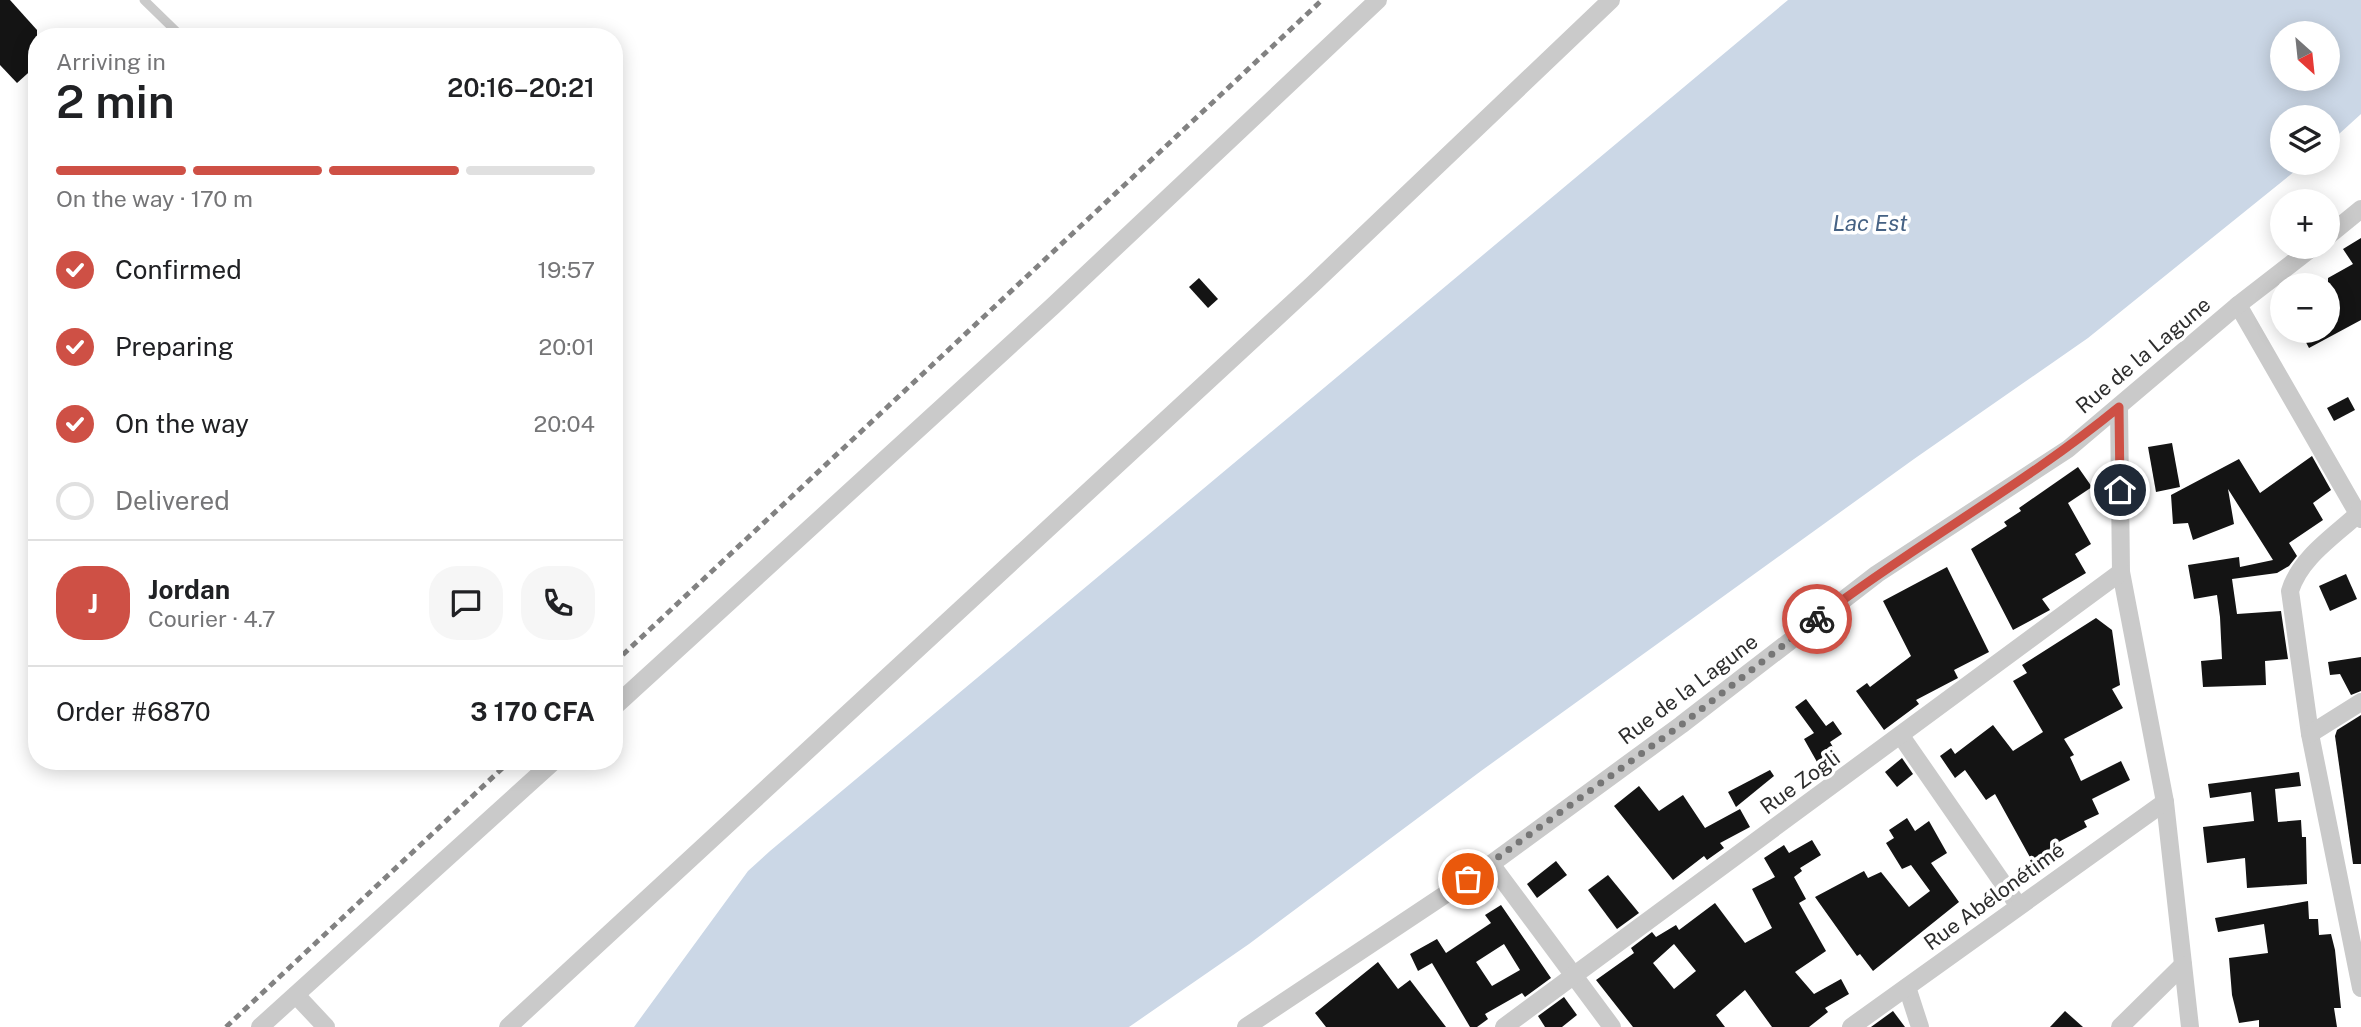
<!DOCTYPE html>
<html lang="en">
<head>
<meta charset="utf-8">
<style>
	:root { --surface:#fff; --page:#f6f6f6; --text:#202124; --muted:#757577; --line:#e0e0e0; --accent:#ce5045 }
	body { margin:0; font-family:"Public Sans",sans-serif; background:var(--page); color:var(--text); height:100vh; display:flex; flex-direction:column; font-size:26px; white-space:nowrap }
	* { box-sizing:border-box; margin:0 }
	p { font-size:23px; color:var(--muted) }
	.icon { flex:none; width:38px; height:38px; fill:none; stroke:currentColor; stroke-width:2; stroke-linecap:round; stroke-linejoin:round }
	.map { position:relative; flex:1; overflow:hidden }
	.panel { position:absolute; left:28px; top:28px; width:595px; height:742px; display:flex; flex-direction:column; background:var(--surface); border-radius:28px; box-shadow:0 4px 18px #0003 }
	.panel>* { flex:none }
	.needle { width:46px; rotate:153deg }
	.controls { position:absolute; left:2270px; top:21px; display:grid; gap:14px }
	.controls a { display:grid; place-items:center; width:70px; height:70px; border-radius:50%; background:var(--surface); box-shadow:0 4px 18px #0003; font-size:35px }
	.pin { position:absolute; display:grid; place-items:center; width:60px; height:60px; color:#fff; margin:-30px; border:4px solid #fff; border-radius:50%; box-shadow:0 2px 7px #0007 }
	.courier { position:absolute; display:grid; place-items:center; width:70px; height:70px; margin:-35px; border:5px solid #ce5045; border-radius:50%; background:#fff; color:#222; box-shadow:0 2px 9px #0007 }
	.headline em { font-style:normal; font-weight:600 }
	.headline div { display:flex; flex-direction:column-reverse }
	.headline { display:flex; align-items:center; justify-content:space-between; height:119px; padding:0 28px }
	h1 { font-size:46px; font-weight:600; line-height:52px }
	.bar { display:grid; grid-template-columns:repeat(4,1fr); gap:10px 7px; align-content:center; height:84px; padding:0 28px }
	.bar i { height:9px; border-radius:5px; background:var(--line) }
	.bar .on { background:var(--accent) }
	.bar p { grid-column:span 4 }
	.line { display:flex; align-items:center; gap:18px; padding:0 28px; border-top:2px solid var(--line) }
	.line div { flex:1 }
	.round { display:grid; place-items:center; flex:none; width:74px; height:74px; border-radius:28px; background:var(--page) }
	ol { padding:0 28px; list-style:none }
	li { display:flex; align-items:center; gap:21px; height:77px }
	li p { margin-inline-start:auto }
	li .icon { padding:7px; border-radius:50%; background:var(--accent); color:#fff; stroke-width:4 }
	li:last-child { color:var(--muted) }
	li i { width:38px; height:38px; border:4px solid var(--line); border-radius:50% }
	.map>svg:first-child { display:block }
</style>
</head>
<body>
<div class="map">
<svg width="2361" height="1027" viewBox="0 0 2361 1027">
	<rect width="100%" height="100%" fill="#fff"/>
	<path fill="#cbd7e6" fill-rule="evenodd" d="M1788,0H2361V114L2328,144V117H2282V163H2305L2088,338L1914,459L1481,771L1249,944L1129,1027H634L748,871L770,851ZM2282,33H2328V79H2282Z"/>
	<g fill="#141414" fill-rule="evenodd">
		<path d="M0,0H10L37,30V65L17,83L0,65Z"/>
		<path d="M2361,238V320L2309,348L2300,331H2328V278L2353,264L2343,249Z"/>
		<path d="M1199,278L1218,299L1208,308L1189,287Z"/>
		<path d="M2348,397L2355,410L2334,421L2327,408Z"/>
		<path d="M2172,443L2180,487L2156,492L2148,447Z"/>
		<path d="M2312,456L2331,490L2313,503L2323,520L2289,543L2297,556L2289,566L2277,573L2232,579L2237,614L2281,611L2288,659L2265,661L2266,685L2203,687L2201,661L2222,659L2220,617L2217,595L2194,599L2188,565L2239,557L2240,567L2273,560L2228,489L2234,524L2193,540L2188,523L2173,524L2171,495L2239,459L2260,493Z"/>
		<path d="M2078,467L2092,487L2068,503L2091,544L2075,554L2086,573L2042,599L2050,610L2013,630L1971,549L2007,526L2004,522L2021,511L2019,508Z"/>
		<path d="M1947,567L1989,652L1954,670L1958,678L1916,700L1919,704L1884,730L1856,691L1867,683L1870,687L1911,656L1883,601Z"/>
		<path d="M2346,574L2357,599L2330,611L2319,586Z"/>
		<path d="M2096,618L2112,630L2120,685L2112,689L2123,708L2064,739L2074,755L2070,757L2081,781L2121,761L2130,780L2092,799L2099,814L2084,821L2087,827L2053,845L2059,856L2036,868L1995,794L1986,800L1965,770L1955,778L1940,756L1951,748L1955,754L1993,725L2013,751L2043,732L2013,681L2027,673L2022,665Z"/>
		<path d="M2361,657V691L2351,695L2340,674L2330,675L2328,662Z"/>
		<path d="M1806,699L1826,726L1833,721L1842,734L1830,742L1840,759L1821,769L1804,739L1814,733L1795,707Z"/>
		<path d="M2361,715V864H2353L2335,736L2337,730Z"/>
		<path d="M1902,758L1913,774L1897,787L1885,772Z"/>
		<path d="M1770,770L1774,776L1736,807L1728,792Z"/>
		<path d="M2299,772L2301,786L2275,789L2278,822L2301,820L2302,837H2306L2307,884L2247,888L2245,858L2207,863L2203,827L2254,821L2251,792L2210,798L2208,784Z"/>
		<path d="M1639,786L1659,811L1683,795L1705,828L1740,809L1750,827L1720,843L1724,848L1707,860L1704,856L1673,880L1614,806Z"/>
		<path d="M1907,818L1915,831L1929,821L1947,853L1931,863L1959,902L1873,971L1860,954L1857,956L1815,897L1864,871L1868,878L1881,872L1909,907L1930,891L1911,865L1902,869L1886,843L1894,838L1889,830Z"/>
		<path d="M1812,840L1821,855L1800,868L1802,871L1794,877L1806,899L1799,903L1826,951L1795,972L1814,994L1841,979L1849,994L1825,1008L1828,1012L1809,1027H1772L1745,990L1716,1015L1725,1027H1633L1596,980L1634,953L1631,948L1652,932L1656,937L1676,925L1679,930L1715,903L1745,943L1772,928L1752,889L1775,877L1764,858L1784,845L1789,853ZM1674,944L1696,971L1674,989L1653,963Z"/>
		<path d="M1556,861L1567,875L1537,898L1527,884Z"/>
		<path d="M1608,875L1639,913L1617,929L1588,890Z"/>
		<path d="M2308,901L2309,919H2318L2319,935L2331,934L2335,950L2341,1008H2334L2337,1027H2259V1020L2239,1023L2232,995L2229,958L2268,953L2264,924L2218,932L2215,918Z"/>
		<path d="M1501,905L1551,978L1525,997L1522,993L1485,1014L1488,1019L1477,1027H1470L1432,963L1418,971L1410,954L1437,939L1446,953L1491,923L1485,915ZM1504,944L1520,970L1492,986L1476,962Z"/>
		<path d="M1378,962L1398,989L1410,980L1446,1027H1326L1315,1013Z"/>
		<path d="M1564,997L1577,1015L1562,1027H1545L1538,1016Z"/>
		<path d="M1893,1011L1905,1027H1871Z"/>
		<path d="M2065,1011L2083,1027H2050Z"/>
	</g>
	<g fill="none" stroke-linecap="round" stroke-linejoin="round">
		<path stroke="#cacaca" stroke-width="9" d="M144,0L182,37"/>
		<g stroke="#cacaca" stroke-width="18">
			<path d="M2328,236L2361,209"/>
			<path d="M2238,305L2361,519"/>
			<path d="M2119,407L2121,572L2165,802L2190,1027"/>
			<path d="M2358,514C2333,537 2300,558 2290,591L2310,734L2361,988"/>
			<path d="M614,707L1053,306L1378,0"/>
			<path d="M2310,734L2361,702"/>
			<path d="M1901,736L2018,905"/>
			<path d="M1491,864L1612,1027"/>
			<path d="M1907,987L1920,1027"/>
			<path d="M296,995L326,1027"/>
			<path d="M260,1027L554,761"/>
			<path d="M508,1027L1313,284L1611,0"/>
			<path d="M1246,1027L1491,864L1681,725L1877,574L2068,449L2238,305L2313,247"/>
			<path d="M1504,1027L2121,572"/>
			<path d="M1851,1027L2165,802"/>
			<path d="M2120,1027L2183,965"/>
		</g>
		<g stroke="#828282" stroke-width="5" stroke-dasharray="7 5" stroke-linecap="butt">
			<path d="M614,663L1322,0"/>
			<path d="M226,1027L510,761"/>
		</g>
	</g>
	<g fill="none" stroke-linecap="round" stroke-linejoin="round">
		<path stroke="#767676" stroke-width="7" stroke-dasharray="0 12.6" d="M1468,879L1681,725L1817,619"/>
		<path stroke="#ce5045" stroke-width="9" d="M1817,619C1915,544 2024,485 2119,407L2120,490"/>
	</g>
	<g text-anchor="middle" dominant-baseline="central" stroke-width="7" stroke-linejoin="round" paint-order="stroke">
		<g font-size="21" fill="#2d2d2d" stroke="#fff">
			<text transform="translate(2143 355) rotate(-40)">Rue de la Lagune</text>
			<text transform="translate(1688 689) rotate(-37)">Rue de la Lagune</text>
			<text transform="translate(1800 782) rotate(-36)">Rue Zogli</text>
			<text transform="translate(1994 896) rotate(-36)">Rue Abélonétimé</text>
		</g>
		<g font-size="23" font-style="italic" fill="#466284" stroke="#fff">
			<text x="1870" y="222">Lac Est</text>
		</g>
	</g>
</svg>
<div class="controls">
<a><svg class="needle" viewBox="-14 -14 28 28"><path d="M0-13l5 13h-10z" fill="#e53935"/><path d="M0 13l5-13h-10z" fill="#757577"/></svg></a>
<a><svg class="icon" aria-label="layers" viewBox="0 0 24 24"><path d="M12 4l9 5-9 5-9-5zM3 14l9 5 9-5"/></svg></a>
<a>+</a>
<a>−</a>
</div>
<div class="pin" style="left:1468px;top:879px;background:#ea580c"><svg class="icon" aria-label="bag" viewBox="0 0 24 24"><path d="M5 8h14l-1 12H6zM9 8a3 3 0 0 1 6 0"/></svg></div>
<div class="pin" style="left:2120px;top:490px;background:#1f2937"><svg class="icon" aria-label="home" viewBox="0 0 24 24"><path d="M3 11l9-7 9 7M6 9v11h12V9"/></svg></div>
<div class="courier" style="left:1817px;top:619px"><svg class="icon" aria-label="bike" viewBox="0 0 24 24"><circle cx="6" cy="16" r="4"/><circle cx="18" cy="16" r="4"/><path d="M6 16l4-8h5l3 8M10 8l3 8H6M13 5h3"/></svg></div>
<section class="panel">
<div class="headline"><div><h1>2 min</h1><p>Arriving in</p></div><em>20:16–20:21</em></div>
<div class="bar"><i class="on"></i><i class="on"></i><i class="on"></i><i></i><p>On the way · 170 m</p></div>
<ol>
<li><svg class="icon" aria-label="check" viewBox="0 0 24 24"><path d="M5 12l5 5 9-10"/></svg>Confirmed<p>19:57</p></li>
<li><svg class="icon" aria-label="check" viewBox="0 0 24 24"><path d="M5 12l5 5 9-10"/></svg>Preparing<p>20:01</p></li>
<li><svg class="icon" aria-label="check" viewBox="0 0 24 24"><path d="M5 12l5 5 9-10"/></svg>On the way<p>20:04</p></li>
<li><i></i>Delivered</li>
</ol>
<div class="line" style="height:126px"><b class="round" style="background:var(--accent);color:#fff">J</b><div><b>Jordan</b><p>Courier · 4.7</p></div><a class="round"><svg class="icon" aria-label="chat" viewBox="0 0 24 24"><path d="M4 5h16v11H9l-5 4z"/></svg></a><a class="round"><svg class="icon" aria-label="phone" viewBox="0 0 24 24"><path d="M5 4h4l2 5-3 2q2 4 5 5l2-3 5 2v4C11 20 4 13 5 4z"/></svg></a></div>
<div class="line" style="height:91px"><div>Order #6870</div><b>3 170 CFA</b></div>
</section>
</div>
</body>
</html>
